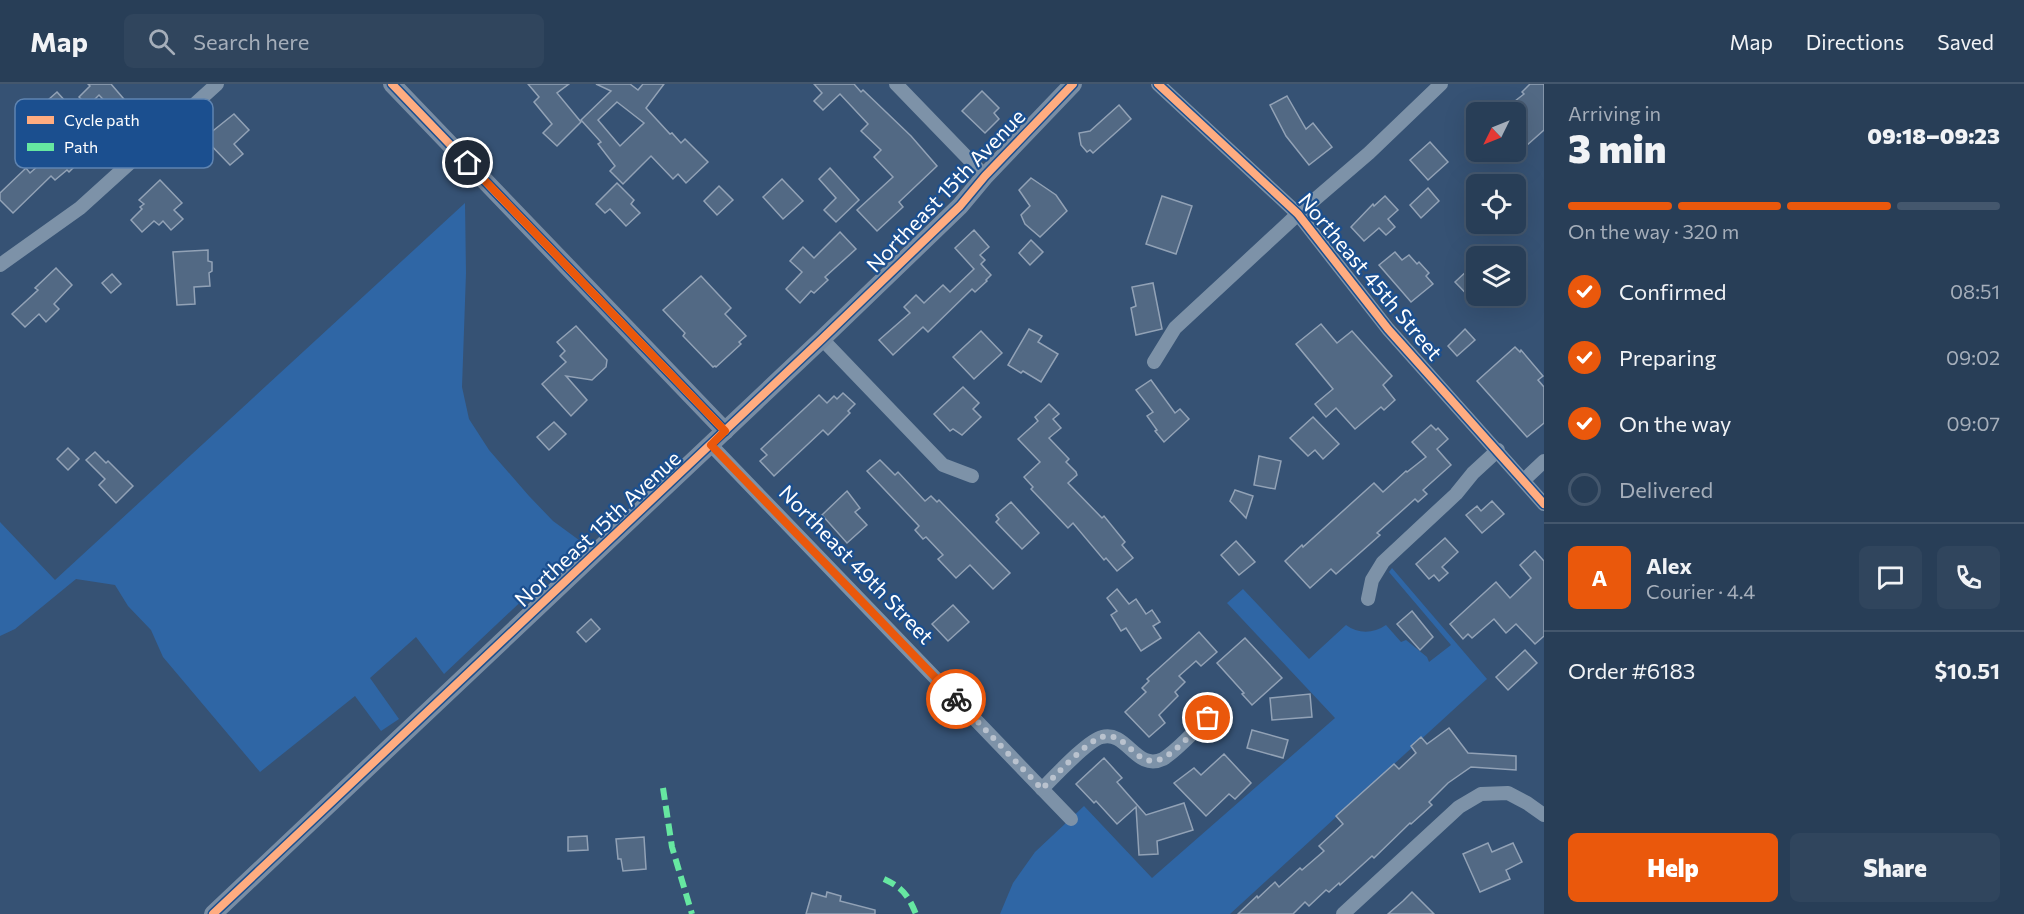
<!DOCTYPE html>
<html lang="en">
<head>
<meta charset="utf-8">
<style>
	:root { --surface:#283e57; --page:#30455d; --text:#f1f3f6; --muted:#a5aeba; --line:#44576d; --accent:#ea580c }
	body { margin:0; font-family:Commissioner,sans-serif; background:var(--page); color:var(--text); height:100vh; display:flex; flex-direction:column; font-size:22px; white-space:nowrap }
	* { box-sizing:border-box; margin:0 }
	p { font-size:20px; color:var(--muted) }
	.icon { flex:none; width:33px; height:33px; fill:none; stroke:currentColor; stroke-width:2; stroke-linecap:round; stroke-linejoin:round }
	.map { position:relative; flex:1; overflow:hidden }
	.details { display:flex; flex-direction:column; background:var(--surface); width:480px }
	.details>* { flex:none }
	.needle { width:39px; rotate:227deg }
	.buttons { position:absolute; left:1466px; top:18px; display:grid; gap:12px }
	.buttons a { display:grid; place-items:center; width:60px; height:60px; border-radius:9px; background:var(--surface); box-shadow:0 6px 24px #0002,0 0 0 2px var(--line); font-size:30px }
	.pin { position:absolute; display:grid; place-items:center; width:51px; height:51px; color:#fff; margin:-26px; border:3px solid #fff; border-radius:50%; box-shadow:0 2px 6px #0007 }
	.courier { position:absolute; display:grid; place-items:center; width:60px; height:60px; margin:-30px; border:4px solid #ea580c; border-radius:50%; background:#fff; color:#222; box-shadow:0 2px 8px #0007 }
	.summary em { font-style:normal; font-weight:800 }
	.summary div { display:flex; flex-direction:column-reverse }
	.summary { display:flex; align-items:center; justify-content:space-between; height:102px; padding:0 24px }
	h1 { font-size:39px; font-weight:800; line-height:45px }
	.bar { display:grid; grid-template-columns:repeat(4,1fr); gap:9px 6px; align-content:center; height:72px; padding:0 24px }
	.bar i { height:8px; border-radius:4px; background:var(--line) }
	.bar .active { background:var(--accent) }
	.bar p { grid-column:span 4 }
	.line { display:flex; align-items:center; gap:15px; padding:0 24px; border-top:2px solid var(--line) }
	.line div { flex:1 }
	.round { display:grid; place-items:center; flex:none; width:63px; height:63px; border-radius:9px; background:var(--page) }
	ol { padding:0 24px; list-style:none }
	li { display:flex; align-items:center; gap:18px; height:66px }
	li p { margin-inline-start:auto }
	li .icon { padding:6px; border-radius:50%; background:var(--accent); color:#fff; stroke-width:4 }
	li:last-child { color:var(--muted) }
	li i { width:33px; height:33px; border:3px solid var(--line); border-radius:50% }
	.button { display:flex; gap:12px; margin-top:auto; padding:12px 24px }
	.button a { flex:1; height:69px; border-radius:9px; background:var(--accent); color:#fff; font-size:24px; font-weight:800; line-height:69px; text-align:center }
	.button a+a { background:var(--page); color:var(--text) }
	header { display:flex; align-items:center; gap:36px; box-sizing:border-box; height:84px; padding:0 30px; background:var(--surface); border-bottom:2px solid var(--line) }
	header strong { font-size:28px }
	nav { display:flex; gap:33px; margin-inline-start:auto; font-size:21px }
	.search { width:420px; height:54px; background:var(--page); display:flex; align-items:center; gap:15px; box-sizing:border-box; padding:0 21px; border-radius:9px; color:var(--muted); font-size:22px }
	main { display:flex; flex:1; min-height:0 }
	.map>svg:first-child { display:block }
</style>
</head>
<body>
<header>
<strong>Map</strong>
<div class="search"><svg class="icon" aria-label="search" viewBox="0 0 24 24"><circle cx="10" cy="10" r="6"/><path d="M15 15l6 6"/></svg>Search here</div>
<nav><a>Map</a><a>Directions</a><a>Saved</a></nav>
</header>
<main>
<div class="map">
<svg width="1544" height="830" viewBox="0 0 1544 830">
	<rect width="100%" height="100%" fill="#365274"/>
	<g fill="#2f66a5">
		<path d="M465,119L466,189L462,303L469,335L489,366L529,412L553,437L583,459L444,590L416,553L370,594L399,635L381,647L355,612L260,688L163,573L151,546L128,522L115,501L76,495L15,545L0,552V438L55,496Z"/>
		<path d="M1392,484L1487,595L1230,830H1000L1013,799L1035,768L1084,722L1152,794L1335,634L1227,519L1243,505L1309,575L1346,541C1358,550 1373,550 1386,541L1401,558L1406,556L1427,573L1429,578L1451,561L1389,488Z"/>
	</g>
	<g fill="#526984" stroke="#92a2b6" stroke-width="1.5" fill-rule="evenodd">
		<path d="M88,0H111L129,21L118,31L99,11L88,22L79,13L90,2Z"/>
		<path d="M528,0H569L557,9L581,38L557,62L543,49L552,40L534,18L539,13Z"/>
		<path d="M596,0H630L638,6L643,0H664L646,24L670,50L672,49L681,59L685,55L708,78L686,99L678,90L673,95L651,72L623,100L610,87L615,82L598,60L601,58L581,36L611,7ZM617,18L644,39L620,62L598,36Z"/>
		<path d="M814,0H854L861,8L863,6L911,52L937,82L899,118L903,123L877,147L857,126L893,93L874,73L881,66L861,47L868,40L840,10L823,26L814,17L822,9Z"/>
		<path d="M1530,0H1544V46L1526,62L1515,49V21L1517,19L1515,17L1524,10L1522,8Z"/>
		<path d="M982,7L999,24L994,29L999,35L985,49L962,27Z"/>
		<path d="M57,8L67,19L58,27L48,16Z"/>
		<path d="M1287,12L1306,45L1313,39L1332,63L1309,81L1286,52L1270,21Z"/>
		<path d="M1119,21L1131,35L1093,69L1090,66L1087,68L1081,61L1079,49L1090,47Z"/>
		<path d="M234,30L249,46L234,60L243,70L230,81L204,54Z"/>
		<path d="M68,38L78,49L73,54L86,68L77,76L79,78L69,88L67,86L55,96L51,92L13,129L0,116V109L26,84L30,89L56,66L47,57Z"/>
		<path d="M1430,58L1448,78L1428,96L1410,76Z"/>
		<path d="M830,84L859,116L836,138L824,126L836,114L819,95Z"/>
		<path d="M1031,94L1056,111L1067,127L1040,153L1025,140L1021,131L1030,122L1019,106Z"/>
		<path d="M782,95L803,117L783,135L763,113Z"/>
		<path d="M160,96L182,119L174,126L183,135L171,146L163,137L159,141L154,137L142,148L131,136L142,125L140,123L144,120L139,116Z"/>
		<path d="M617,99L634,116L631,120L640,129L626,142L610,125L605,129L596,120Z"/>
		<path d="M719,102L733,116L717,131L704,117Z"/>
		<path d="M1428,104L1439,117L1421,134L1410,121Z"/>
		<path d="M1162,112L1192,122L1176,170L1146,160Z"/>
		<path d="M1385,112L1398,126L1388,135L1395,143L1386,151L1379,144L1364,157L1351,143L1373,120L1374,122Z"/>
		<path d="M974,146L989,163L980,171L985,176L981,180L991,191L986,196L987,197L975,208L972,205L928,248L923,243L893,271L879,256L910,229L904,223L916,211L924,219L943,201L950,208L974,185L955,164Z"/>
		<path d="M840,148L856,165L825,193L828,196L814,209L811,207L800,219L786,205L802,188L790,177L803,163L814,174Z"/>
		<path d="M1031,156L1043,168L1030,181L1019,169Z"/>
		<path d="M208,166V177L212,178V187L209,189L210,202L194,203L195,220L177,221L173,168Z"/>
		<path d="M1395,168L1402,176L1409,171L1417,180L1419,178L1429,189L1426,192L1433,200L1411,218L1379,181Z"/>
		<path d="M56,184L72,201L54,220L59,225L46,238L39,230L25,243L12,230L38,206L35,204Z"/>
		<path d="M1470,184L1476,191V220L1455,198Z"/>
		<path d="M112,190L121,200L111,209L102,199Z"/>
		<path d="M701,192L731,224L725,230L746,252L739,258L741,260L716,283L715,282L713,283L683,252L685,249L663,226Z"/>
		<path d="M1153,199L1162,245L1136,251L1131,224L1136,222L1132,203Z"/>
		<path d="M1321,240L1337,259L1352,247L1392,292L1383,301L1395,316L1384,326L1381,323L1355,345L1336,324L1326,333L1315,320L1333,305L1296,260Z"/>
		<path d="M576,242L607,276L606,283L592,296L566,292L587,316L571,332L542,300L566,278L560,272L565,267L557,258Z"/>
		<path d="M1029,245L1042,252L1038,258L1058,270L1041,298L1023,287L1021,289L1008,281Z"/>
		<path d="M1465,245L1475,256L1457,272L1448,262Z"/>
		<path d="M981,247L1002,269L974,295L953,273Z"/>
		<path d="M1515,263L1520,268L1521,266L1543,292L1538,296L1544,303V339L1527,353L1477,297Z"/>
		<path d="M1151,296L1175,329L1180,325L1189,335L1164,358L1155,347L1157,346L1147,332L1153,328L1136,306Z"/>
		<path d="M963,303L979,319L973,325L981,333L962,351L953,345L950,347L934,330Z"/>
		<path d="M843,309L855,320L848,327L850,329L828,351L823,346L774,392L760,377L767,371L761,365L819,311L827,319L834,312L837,315Z"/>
		<path d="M1049,320L1059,330L1053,335L1061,344L1049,354L1069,375L1066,378L1076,388L1077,391L1068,399L1102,434L1104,432L1125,458L1122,461L1133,474L1117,487L1106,474L1104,476L1073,439L1068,444L1031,405L1033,403L1024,393L1040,378L1018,355L1038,337L1035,333Z"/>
		<path d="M1313,333L1339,360L1323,375L1315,366L1308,372L1290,354Z"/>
		<path d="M554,338L566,350L549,366L537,353Z"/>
		<path d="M1431,341L1436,346L1438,344L1448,355L1437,365L1451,381L1423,406L1427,410L1418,418L1415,415L1377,449L1380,451L1336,490L1331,485L1310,504L1285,477L1302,461L1303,463L1374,399L1383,408L1406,387L1407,388L1426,373L1412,358Z"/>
		<path d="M68,364L79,375L68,386L57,375Z"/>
		<path d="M95,368L106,379L108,377L133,402L116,419L99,401L105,395L86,376Z"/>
		<path d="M1259,372L1281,377L1275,405L1254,401Z"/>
		<path d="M880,376L895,391L898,388L925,417L931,412L937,418L939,416L1010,489L993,505L970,481L956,494L938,475L943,471L926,453L923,455L915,446L919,442L867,387Z"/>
		<path d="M1235,406L1253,412L1246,434L1230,417Z"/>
		<path d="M847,407L860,424L855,428L867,441L847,459L822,431Z"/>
		<path d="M1492,417L1504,430L1482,449L1466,431L1477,422L1481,427Z"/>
		<path d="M1011,418L1039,449L1022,465L996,438L999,435L996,431Z"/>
		<path d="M1445,454L1458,468L1442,483L1448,489L1439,497L1434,491L1429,495L1416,480Z"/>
		<path d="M1236,457L1255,478L1239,491L1221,471Z"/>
		<path d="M1535,467L1544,477V552L1535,560L1516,540L1506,549L1494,535L1472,554L1468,550L1463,555L1450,540L1496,498L1510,514L1531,494L1520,481Z"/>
		<path d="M1117,505L1129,520L1136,515L1146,530L1152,526L1160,538L1153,542L1161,554L1141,567L1126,544L1121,547L1111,531L1117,527L1107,514Z"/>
		<path d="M953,521L969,538L948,557L932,540Z"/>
		<path d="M1412,527L1433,553L1420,566L1397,540Z"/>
		<path d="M591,535L600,545L586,558L577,548Z"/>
		<path d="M1199,548L1217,568L1201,582L1196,577L1179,592L1185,598L1175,608L1178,612L1159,631L1165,639L1149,653L1125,628L1146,608L1142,604L1149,597L1147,595Z"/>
		<path d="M1245,554L1282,594L1252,621L1242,610L1244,609L1217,579Z"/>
		<path d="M1525,566L1537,579L1508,606L1496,593Z"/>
		<path d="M1310,610L1312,633L1272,636L1270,614Z"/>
		<path d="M1449,644L1468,669L1516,672V686L1471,683L1448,699L1429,718L1432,721L1411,740L1410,739L1374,774L1372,772L1340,801L1339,799L1329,808L1326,806L1309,822L1305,818L1293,830H1238L1257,812L1258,814L1275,798L1279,803L1300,784L1302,786L1324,767L1319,762L1343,740L1336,732L1394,680L1399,685L1416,669L1411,662L1421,653L1427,660Z"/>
		<path d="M1252,646L1288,656L1283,674L1247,664Z"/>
		<path d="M1224,670L1251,699L1235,715L1229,710L1206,732L1174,699L1194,684L1201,691Z"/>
		<path d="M1104,674L1122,694L1117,698L1146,731L1184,719L1193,746L1157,757L1158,770L1139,771L1136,723L1117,740L1096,717L1094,719L1076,700Z"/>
		<path d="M587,752L588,766L568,767V753Z"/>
		<path d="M644,753L646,785L623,787L621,775H618L616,755Z"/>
		<path d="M1488,759L1492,768L1513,759L1522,778L1506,786L1510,795L1480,808L1463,770Z"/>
		<path d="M827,808L841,812L840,817L875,826V830H806L812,809L826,813Z"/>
		<path d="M1412,808L1434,830H1388L1403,817Z"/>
	</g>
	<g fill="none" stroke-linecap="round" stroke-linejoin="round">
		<g stroke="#7d92a8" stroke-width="14">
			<path d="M896,0L985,92"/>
			<path d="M1158,0L1298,130L1388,245L1544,420"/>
			<path d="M0,181L80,124L217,0"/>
			<path d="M822,255L943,381L972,392"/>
			<path d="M1154,278L1175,244L1298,130L1369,69L1441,0"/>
			<path d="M711,361L1071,735"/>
			<path d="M1524,396L1544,377"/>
			<path d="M1368,515L1372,496L1383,478L1456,410L1473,389L1498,366"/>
			<path d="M1042,705C1054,693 1088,656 1102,653C1127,646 1136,688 1163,675C1178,666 1195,646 1208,634"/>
			<path d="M1343,830L1459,723L1481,710L1508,709L1527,719L1544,731"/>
		</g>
		<g stroke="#798da4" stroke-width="18">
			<path d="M392,0L725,347"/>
			<path d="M213,830L822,255L960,122L985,92L1073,0"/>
		</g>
		<g stroke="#66e7a1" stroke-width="6" stroke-dasharray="12 6" stroke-linecap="butt">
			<path d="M663,704L672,763L692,830"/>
			<path d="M884,795C903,804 908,811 916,830"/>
		</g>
		<g stroke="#1b4f8f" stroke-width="11">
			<g id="cycleway">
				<path d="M392,0L725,347"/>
				<path d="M1158,0L1298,130L1388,245L1544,420"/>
				<path d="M213,830L822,255L960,122L985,92L1073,0"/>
			</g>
		</g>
		<use href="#cycleway" stroke="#ffac80" stroke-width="8"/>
	</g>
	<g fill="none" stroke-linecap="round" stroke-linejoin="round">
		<path stroke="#b9c2ce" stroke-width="6" stroke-dasharray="0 10.8" d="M956,615L1042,705C1054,693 1088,656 1102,653C1128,646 1136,688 1163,674C1178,666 1195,646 1208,634"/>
		<path stroke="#ea580c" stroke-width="8" d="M468,79L725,347L711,361L956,615"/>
	</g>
	<g text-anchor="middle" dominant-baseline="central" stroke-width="4.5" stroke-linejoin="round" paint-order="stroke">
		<g font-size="21" fill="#fff" stroke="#1b4f8f">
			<text transform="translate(945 106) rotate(-46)">Northeast 15th Avenue</text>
			<text transform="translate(1371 192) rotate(50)">Northeast 45th Street</text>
			<text transform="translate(597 444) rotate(-43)">Northeast 15th Avenue</text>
			<text transform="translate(857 480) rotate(46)">Northeast 49th Street</text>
		</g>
	</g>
	<rect x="15" y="15" width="198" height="69" rx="9" fill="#1b4f8f" stroke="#5f84b1" stroke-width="1.5"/>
	<rect x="27" y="32" width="27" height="8" fill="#ffac80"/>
	<rect x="27" y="59" width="27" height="8" fill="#66e7a1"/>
	<g font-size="16" fill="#fff">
		<text x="64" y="42">Cycle path</text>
		<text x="64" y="69">Path</text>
	</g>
</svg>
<div class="buttons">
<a><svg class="needle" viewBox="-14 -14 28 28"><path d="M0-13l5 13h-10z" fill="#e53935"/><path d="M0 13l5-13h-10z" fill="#a5aeba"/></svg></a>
<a><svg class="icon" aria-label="locate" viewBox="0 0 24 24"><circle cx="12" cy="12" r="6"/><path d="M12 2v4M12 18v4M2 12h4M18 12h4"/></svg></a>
<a><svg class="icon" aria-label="layers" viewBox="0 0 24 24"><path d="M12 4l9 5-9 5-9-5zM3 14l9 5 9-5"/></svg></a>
</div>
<div class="pin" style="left:1208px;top:634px;background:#ea580c"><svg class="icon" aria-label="bag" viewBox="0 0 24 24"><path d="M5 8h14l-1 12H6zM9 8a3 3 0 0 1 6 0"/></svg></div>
<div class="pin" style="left:468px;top:79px;background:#1f2937"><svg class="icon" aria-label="home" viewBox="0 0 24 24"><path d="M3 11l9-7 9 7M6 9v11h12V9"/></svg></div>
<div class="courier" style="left:956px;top:615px"><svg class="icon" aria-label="bike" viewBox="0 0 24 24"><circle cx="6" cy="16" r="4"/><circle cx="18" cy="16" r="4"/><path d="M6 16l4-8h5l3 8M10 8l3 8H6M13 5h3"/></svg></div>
</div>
<section class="details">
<div class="summary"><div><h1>3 min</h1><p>Arriving in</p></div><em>09:18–09:23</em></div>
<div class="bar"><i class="active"></i><i class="active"></i><i class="active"></i><i></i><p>On the way · 320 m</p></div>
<ol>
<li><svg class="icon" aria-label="check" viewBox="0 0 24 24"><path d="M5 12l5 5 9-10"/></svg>Confirmed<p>08:51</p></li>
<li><svg class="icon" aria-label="check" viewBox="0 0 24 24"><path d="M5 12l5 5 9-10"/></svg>Preparing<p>09:02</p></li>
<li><svg class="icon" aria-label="check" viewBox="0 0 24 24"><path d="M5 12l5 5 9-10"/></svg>On the way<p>09:07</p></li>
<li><i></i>Delivered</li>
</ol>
<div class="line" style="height:108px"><b class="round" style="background:var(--accent);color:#fff">A</b><div><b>Alex</b><p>Courier · 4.4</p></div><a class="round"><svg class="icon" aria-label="chat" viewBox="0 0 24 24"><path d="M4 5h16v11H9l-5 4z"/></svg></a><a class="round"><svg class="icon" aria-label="phone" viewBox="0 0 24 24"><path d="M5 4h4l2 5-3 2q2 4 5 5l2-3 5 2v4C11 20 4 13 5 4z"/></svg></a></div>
<div class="line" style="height:78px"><div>Order #6183</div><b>$10.51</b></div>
<div class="button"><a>Help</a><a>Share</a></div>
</section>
</main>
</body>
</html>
